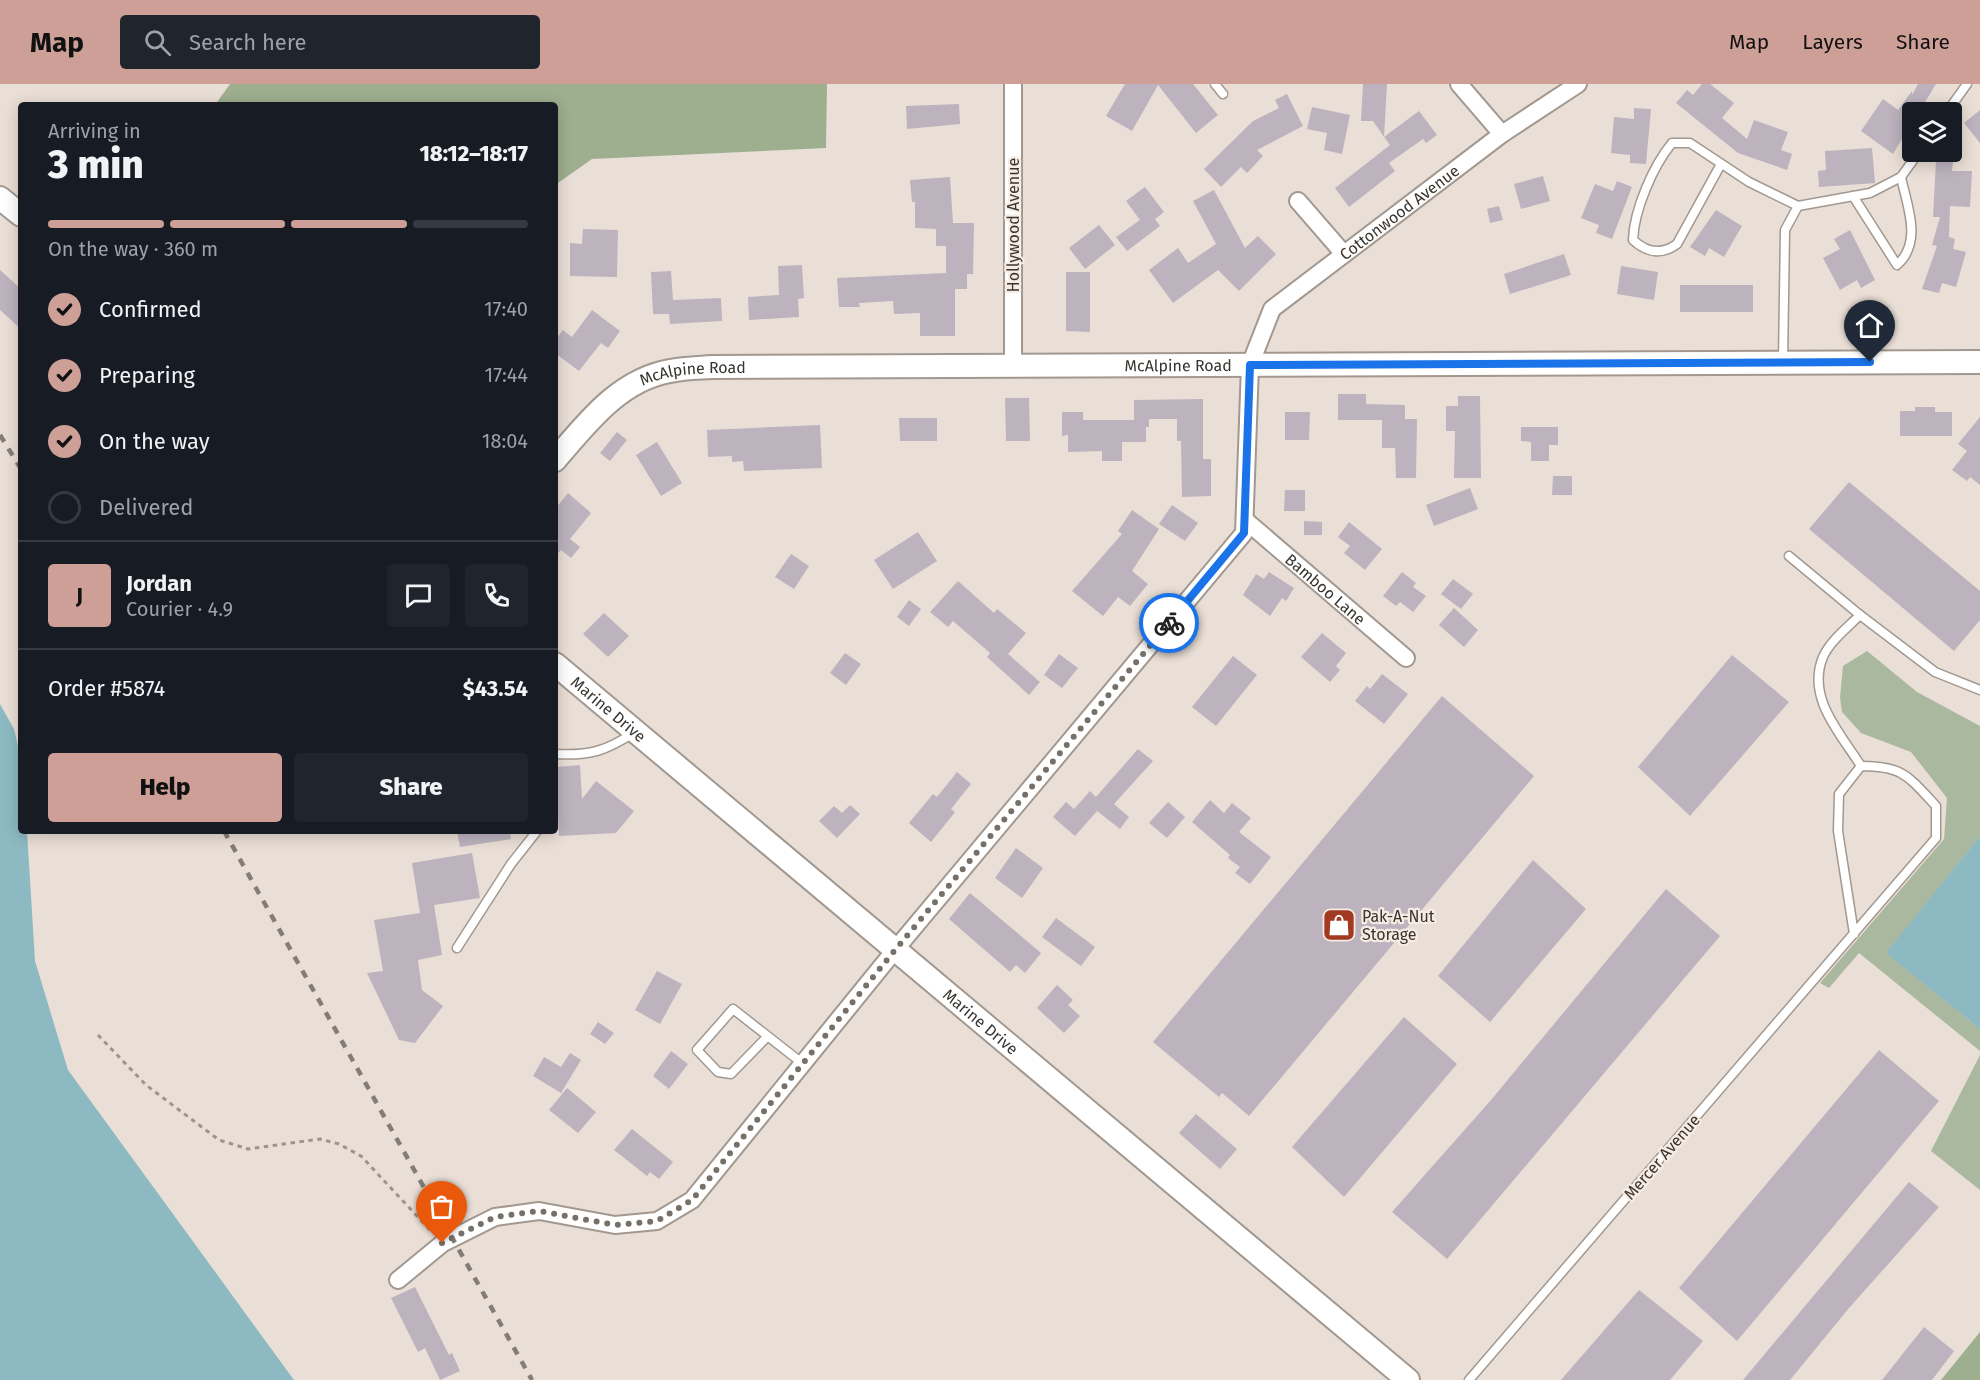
<!DOCTYPE html>
<html lang="en">
<head>
<meta charset="utf-8">
<style>
	:root { --surface:#171b24; --page:#20242c; --text:#f1f3f6; --muted:#9ea1a6; --line:#363941; --accent:#cd9f96 }
	body { margin:0; font-family:"Fira Sans",sans-serif; background:var(--page); color:var(--text); height:100vh; display:flex; flex-direction:column; font-size:22px; white-space:nowrap }
	* { box-sizing:border-box; margin:0 }
	p { font-size:20px; color:var(--muted) }
	.icon { flex:none; width:33px; height:33px; fill:none; stroke:currentColor; stroke-width:2; stroke-linecap:round; stroke-linejoin:round }
	.map { position:relative; flex:1; overflow:hidden }
	.side { position:absolute; left:18px; top:18px; width:540px; height:732px; display:flex; flex-direction:column; background:var(--surface); border-radius:6px; box-shadow:0 3px 15px #0003 }
	.side>* { flex:none }
	.fabs { position:absolute; left:1902px; top:18px; display:grid; gap:12px }
	.fabs a { display:grid; place-items:center; width:60px; height:60px; border-radius:6px; background:var(--surface); box-shadow:0 3px 15px #0003; font-size:30px }
	.pin { position:absolute; display:grid; place-items:center; width:51px; height:51px; color:#fff; margin:-62px -26px; border-radius:50% 50% 50% 0; rotate:-45deg; box-shadow:0 0 6px #0007 }
	.pin .icon { rotate:45deg }
	.courier { position:absolute; display:grid; place-items:center; width:60px; height:60px; margin:-30px; border:4px solid #1a73e8; border-radius:50%; background:#fff; color:#222; box-shadow:0 2px 8px #0007 }
	.overview em { font-style:normal; font-weight:800 }
	.overview div { display:flex; flex-direction:column-reverse }
	.overview { display:flex; align-items:center; justify-content:space-between; height:102px; padding:0 30px }
	h1 { font-size:39px; font-weight:800; line-height:45px }
	.bar { display:grid; grid-template-columns:repeat(4,1fr); gap:9px 6px; align-content:center; height:72px; padding:0 30px }
	.bar i { height:8px; border-radius:4px; background:var(--line) }
	.bar .on { background:var(--accent) }
	.bar p { grid-column:span 4 }
	.line { display:flex; align-items:center; gap:15px; padding:0 30px; border-top:2px solid var(--line) }
	.line div { flex:1 }
	.round { display:grid; place-items:center; flex:none; width:63px; height:63px; border-radius:6px; background:var(--page) }
	ol { padding:0 30px; list-style:none }
	li { display:flex; align-items:center; gap:18px; height:66px }
	li p { margin-inline-start:auto }
	li .icon { padding:6px; border-radius:50%; background:var(--accent); color:#111; stroke-width:4 }
	li:last-child { color:var(--muted) }
	li i { width:33px; height:33px; border:3px solid var(--line); border-radius:50% }
	.cta { display:flex; gap:12px; margin-top:auto; padding:12px 30px }
	.cta a { flex:1; height:69px; border-radius:6px; background:var(--accent); color:#111; font-size:24px; font-weight:800; line-height:69px; text-align:center }
	.cta a+a { background:var(--page); color:var(--text) }
	header { display:flex; align-items:center; gap:36px; box-sizing:border-box; height:84px; padding:0 30px; background:var(--accent); color:#111 }
	header strong { font-size:28px }
	nav { display:flex; gap:33px; margin-inline-start:auto; font-size:21px }
	.search { width:420px; height:54px; background:var(--page); display:flex; align-items:center; gap:15px; box-sizing:border-box; padding:0 21px; border-radius:6px; color:var(--muted); font-size:22px }
	.map>svg:first-child { display:block }
</style>
</head>
<body>
<header>
<strong>Map</strong>
<div class="search"><svg class="icon" aria-label="search" viewBox="0 0 24 24"><circle cx="10" cy="10" r="6"/><path d="M15 15l6 6"/></svg>Search here</div>
<nav><a>Map</a><a>Layers</a><a>Share</a></nav>
</header>
<div class="map">
<svg width="1980" height="1296" viewBox="0 0 1980 1296">
	<rect width="100%" height="100%" fill="#eadfd6"/>
	<g fill="#aab89f">
		<path d="M1867,567L1917,608L1980,642V752L1887,869L1980,945V967L1859,869L1829,904L1820,899L1944,755L1947,714L1911,668L1861,649L1842,628L1840,614L1843,582Z"/>
		<path d="M1980,971V1106L1931,1067Z"/>
	</g>
	<g fill="#9daf8f">
		<path d="M230,0H827L826,64L592,75L555,101V21H215Z"/>
		<path d="M1980,1248V1296H1941Z"/>
	</g>
	<g fill="#8dbac2">
		<path d="M0,620L14,645L21,675V747H27L35,877L68,986L294,1296H0Z"/>
		<path d="M1980,752V945L1886,869Z"/>
	</g>
	<g fill="#bcb3be">
		<path d="M1125,0H1193L1218,31L1196,49L1158,1L1132,47L1106,32Z"/>
		<path d="M1363,0H1387L1384,53L1373,37H1361Z"/>
		<path d="M1702,0H1710L1734,19L1722,34L1747,55L1754,36L1788,48L1781,66L1792,70L1787,86L1738,69L1676,19L1687,6L1693,11Z"/>
		<path d="M1918,0H1936L1919,28H1912V38L1893,70L1861,47L1883,15L1898,26L1912,7V11Z"/>
		<path d="M1287,10L1303,42L1257,66L1263,72L1247,89L1241,83L1221,103L1204,85L1253,37L1279,24L1275,16Z"/>
		<path d="M959,20L960,40L907,45L906,22Z"/>
		<path d="M1312,23L1350,31L1342,70L1324,66L1327,49L1307,45Z"/>
		<path d="M1634,24L1651,25L1646,80L1630,79V71L1611,69L1614,33L1634,35Z"/>
		<path d="M1980,26V59L1964,39Z"/>
		<path d="M1419,27L1437,51L1426,59L1423,55L1389,79L1395,87L1349,123L1335,104L1390,61L1384,53Z"/>
		<path d="M1872,64L1875,99L1819,103L1818,87L1826,86L1825,67Z"/>
		<path d="M1936,77L1953,78L1952,87H1972L1970,123L1950,122L1949,153L1955,155L1953,165L1966,168L1956,203L1942,199L1939,209L1922,205L1937,162L1932,161L1940,133H1933Z"/>
		<path d="M1543,92L1550,117L1521,125L1514,100Z"/>
		<path d="M950,93L953,139H974L973,190H967V205H955V252H920V229L894,230L893,217L859,219L860,223H839L837,194L946,189V162H936V145L915,144V118H912L910,96Z"/>
		<path d="M1617,97L1632,103L1612,155L1596,149L1599,141L1581,134L1595,100L1613,107Z"/>
		<path d="M1145,103L1164,128L1155,135L1160,142L1127,167L1116,153L1140,136L1126,117Z"/>
		<path d="M1214,106L1245,164L1258,152L1276,170L1239,207L1218,186L1173,219L1149,186L1178,164L1188,179L1216,160L1193,117Z"/>
		<path d="M1499,122L1503,136L1490,139L1487,125Z"/>
		<path d="M1716,126L1742,142L1724,173L1709,164L1705,172L1690,163Z"/>
		<path d="M1099,141L1115,161L1085,185L1069,164Z"/>
		<path d="M583,145L618,146L617,193L570,192V159L582,160Z"/>
		<path d="M1850,146L1875,196L1861,204L1857,196L1840,206L1823,174L1840,165L1834,155Z"/>
		<path d="M1564,170L1571,191L1510,210L1504,190Z"/>
		<path d="M802,181L804,214L798,215L799,233L749,236L748,213L779,211L778,182Z"/>
		<path d="M1621,182L1658,188L1654,216L1617,210Z"/>
		<path d="M0,186L21,205V245L0,226Z"/>
		<path d="M671,187L673,216L721,214L722,237L670,240L669,230H653L651,188Z"/>
		<path d="M1066,188H1090V248L1066,247Z"/>
		<rect x="1680" y="201" width="73" height="27"/>
		<path d="M592,226L620,247L608,264L601,259L579,287L555,269V256L563,246L572,253Z"/>
		<path d="M1338,310H1366V320L1405,321V335H1417L1416,394H1396L1395,364H1382V336H1338Z"/>
		<path d="M1458,312H1480L1481,394H1454L1455,347H1446V322H1458Z"/>
		<path d="M1005,314H1029L1030,357H1006Z"/>
		<path d="M1203,315V375H1211V412L1182,413L1181,357H1177V335H1149V343H1146V358H1122V377H1102V367L1068,368V351L1062,352V328H1083V336H1134V316Z"/>
		<path d="M1915,323H1935V328H1952V352H1900V327H1915Z"/>
		<path d="M1285,328H1310L1309,356H1285Z"/>
		<path d="M1980,333V401L1970,393L1967,397L1952,386L1967,367L1958,360Z"/>
		<path d="M899,334H937V357H900Z"/>
		<path d="M820,341L822,384L744,387L743,377L732,378V372L708,373L707,346Z"/>
		<path d="M1521,343H1558V361H1549V377H1531V358L1521,357Z"/>
		<path d="M617,348L627,356L610,377L600,369Z"/>
		<path d="M657,358L682,399L661,412L636,371Z"/>
		<path d="M1553,392H1572V411H1552Z"/>
		<path d="M1849,398L1980,507V536L1954,567L1809,445Z"/>
		<path d="M1470,404L1478,425L1434,442L1426,421Z"/>
		<path d="M1285,406H1305V427H1284Z"/>
		<path d="M568,409L591,429L570,455L580,463L571,474L561,466L555,472V425Z"/>
		<path d="M1172,421L1198,439L1185,457L1159,440Z"/>
		<path d="M1132,426L1159,445L1132,487L1148,500L1130,522L1118,513L1103,532L1072,507L1122,450L1118,447Z"/>
		<path d="M1304,437L1322,438V451H1304Z"/>
		<path d="M1349,438L1382,465L1365,486L1344,469L1350,462L1338,453Z"/>
		<path d="M918,448L937,477L893,505L874,476Z"/>
		<path d="M791,470L809,482L794,505L775,493Z"/>
		<path d="M1269,488L1294,504L1286,517L1282,514L1270,532L1243,511L1256,490L1264,495Z"/>
		<path d="M1402,488L1416,499L1413,503L1426,512L1413,528L1400,518L1396,522L1383,512Z"/>
		<path d="M1453,495L1473,510L1461,525L1441,510Z"/>
		<path d="M958,497L994,529L997,525L1026,549L1008,570L1040,598L1029,611L987,573L990,569L953,537L948,543L930,528Z"/>
		<path d="M909,516L921,525L909,542L897,533Z"/>
		<path d="M1454,524L1478,546L1464,563L1439,541Z"/>
		<path d="M604,529L629,552L608,573L583,550Z"/>
		<path d="M1322,549L1346,569L1336,582L1340,586L1330,598L1301,573Z"/>
		<path d="M845,569L861,580L846,601L830,589Z"/>
		<path d="M1059,570L1078,584L1062,604L1044,591Z"/>
		<path d="M1732,571L1789,618L1690,732L1638,683Z"/>
		<path d="M1233,572L1257,591L1216,642L1192,623Z"/>
		<path d="M1382,590L1408,610L1384,640L1355,617L1367,602L1370,605Z"/>
		<path d="M1442,612L1534,692L1249,1032L1222,1009L1219,1013L1153,958Z"/>
		<path d="M1138,665L1153,677L1114,720L1129,733L1120,745L1097,727L1075,752L1053,733L1066,718L1074,725L1090,707L1096,713Z"/>
		<path d="M580,681L582,715L596,697L634,727L616,749L559,752L556,683Z"/>
		<path d="M957,688L971,700L951,725L955,728L931,758L909,739L933,710L937,713Z"/>
		<path d="M1210,716L1224,729L1232,719L1251,734L1239,748L1271,773L1250,800L1235,789L1240,783L1228,774L1230,771L1192,738Z"/>
		<path d="M1168,718L1185,733L1167,754L1149,739Z"/>
		<path d="M850,721L860,730L837,754L819,737L834,722L842,729Z"/>
		<path d="M457,747H510L511,755L460,763Z"/>
		<path d="M1016,764L1043,784L1022,814L995,794Z"/>
		<path d="M472,769L480,814L434,821L442,871L418,876L422,906L443,922L415,959L399,956L367,889L383,887L374,836L420,829L412,779Z"/>
		<path d="M1533,776L1586,825L1490,938L1438,892Z"/>
		<path d="M1666,805L1720,852L1447,1175L1392,1128L1491,1016Z"/>
		<path d="M970,809L1041,869L1025,889L1016,881L1010,888L949,835Z"/>
		<path d="M1056,834L1095,863L1081,882L1042,853Z"/>
		<path d="M657,887L682,900L660,940L635,926Z"/>
		<path d="M1057,901L1073,916L1068,921L1080,932L1064,949L1037,924Z"/>
		<path d="M1404,933L1457,980L1344,1113L1292,1063Z"/>
		<path d="M598,938L614,949L605,960L590,950Z"/>
		<path d="M1879,966L1939,1017L1737,1257L1679,1204Z"/>
		<path d="M671,967L688,980L669,1005L653,992Z"/>
		<path d="M570,969L581,976L561,1009L533,992L544,973L561,983Z"/>
		<path d="M567,1004L596,1028L578,1049L549,1026Z"/>
		<path d="M1196,1030L1237,1065L1220,1085L1179,1049Z"/>
		<path d="M632,1045L673,1078L659,1095L650,1088L647,1092L614,1066Z"/>
		<path d="M1909,1098L1939,1123L1849,1224L1790,1296H1743Z"/>
		<path d="M415,1203L449,1271L452,1269L460,1287L440,1296L425,1264L418,1268L391,1214Z"/>
		<path d="M1639,1206L1703,1257L1670,1296H1561Z"/>
		<path d="M1924,1243L1954,1267L1932,1296H1882Z"/>
	</g>
	<g fill="none" stroke-linecap="round" stroke-linejoin="round">
		<g stroke="#a2988f" stroke-width="11">
			<g id="lane">
				<path d="M1215,0L1223,10"/>
				<path d="M1947,28L1967,0"/>
				<path d="M1721,80L1677,160C1662,171 1647,169 1633,156C1634,126 1653,82 1672,59H1690L1749,98L1798,122"/>
				<path d="M1853,112L1897,181C1923,158 1907,122 1901,93"/>
				<path d="M1783,278L1785,146L1798,122L1870,109L1901,93L1919,68"/>
				<path d="M1789,472L1860,531"/>
				<path d="M555,670C590,672 606,667 635,648"/>
				<path d="M1861,682C1841,650 1806,614 1823,573C1830,557 1848,543 1860,531L1935,588L1980,606"/>
				<path d="M457,864L511,780L537,747"/>
				<path d="M767,953L731,990L718,988L697,966L733,925L802,979"/>
				<path d="M1469,1296L1936,754V722C1908,692 1903,682 1861,682L1839,710L1838,747L1854,850"/>
			</g>
		</g>
		<g stroke="#a2988f" stroke-width="20">
			<g id="street">
				<path d="M1459,0L1502,50"/>
				<path d="M1298,117L1344,170"/>
				<path d="M1013,281V0"/>
				<path id="s1" d="M1245,436L1406,574"/>
				<path id="s2" d="M398,1196L443,1159L495,1133L539,1127L615,1141L657,1137L692,1116L895,866L1244,449L1250,281L1272,225L1502,50L1578,0"/>
			</g>
		</g>
		<g stroke="#a2988f" stroke-width="26">
			<g id="secondary">
				<path d="M0,114L21,131"/>
				<path id="s3" d="M555,376C587,339 619,296 670,287C684,284 698,284 712,283L1980,278"/>
				<path id="s4" d="M555,580L1408,1296"/>
			</g>
		</g>
		<path stroke="#9c948d" stroke-width="3" stroke-dasharray="4.5 4.5" stroke-linecap="butt" d="M98,951L146,1001L219,1056L248,1065L320,1055L339,1060L361,1072L431,1147"/>
		<use href="#lane" stroke="#fff" stroke-width="8"/>
		<use href="#street" stroke="#fff" stroke-width="16"/>
		<use href="#secondary" stroke="#fff" stroke-width="22"/>
		<g stroke="#847d77" stroke-width="4.5" stroke-dasharray="8 8" stroke-linecap="butt">
			<path d="M0,351L21,385"/>
			<path d="M224,747L532,1296"/>
		</g>
	</g>
	<g fill="none" stroke-linecap="round" stroke-linejoin="round">
		<path stroke="#76706a" stroke-width="6" stroke-dasharray="0 10.8" d="M442,1159L495,1133L539,1127L615,1141L657,1137L692,1116L895,866L1169,539"/>
		<path stroke="#1a73e8" stroke-width="8" d="M1169,539L1244,449L1250,281L1870,278"/>
	</g>
	<defs>
		<g id="shop-square" transform="scale(1.725)"><rect x="-9" y="-9" width="18" height="18" rx="4" fill="#a23921" stroke="#f7ece3"/><path d="M-5-2.5h2.3a2.7 3.5 0 0 1 5.4 0H5L5.5 6h-11ZM-1.5-2.5h3a1.5 2.3 0 0 0-3 0Z" fill="#fff"/></g>
	</defs>
	<g fill-rule="evenodd">
		<use href="#shop-square" x="1339" y="841"/>
	</g>
	<g text-anchor="middle" dominant-baseline="central" stroke-width="4.5" stroke-linejoin="round" paint-order="stroke">
		<g font-size="16" fill="#383430" stroke="#f7ece3">
			<text stroke="none"><textPath href="#s2" startOffset="1575">Cottonwood Avenue</textPath></text>
			<text transform="translate(1013 141) rotate(-90)">Hollywood Avenue</text>
			<text stroke="none"><textPath href="#s3" startOffset="657">McAlpine Road</textPath></text>
			<text stroke="none"><textPath href="#s3" startOffset="171">McAlpine Road</textPath></text>
			<text stroke="none"><textPath href="#s1" startOffset="106">Bamboo Lane</textPath></text>
			<text stroke="none"><textPath href="#s4" startOffset="70">Marine Drive</textPath></text>
			<text stroke="none"><textPath href="#s4" startOffset="556">Marine Drive</textPath></text>
			<text transform="translate(1662 1073) rotate(-49)">Mercer Avenue</text>
		</g>
		<g font-size="16" fill="#383430" stroke="#f7ece3" text-anchor="start">
			<text x="1362" y="832">Pak-A-Nut<tspan x="1362" dy="18">Storage</tspan></text>
		</g>
	</g>
</svg>
<div class="fabs">
<a><svg class="icon" aria-label="layers" viewBox="0 0 24 24"><path d="M12 4l9 5-9 5-9-5zM3 14l9 5 9-5"/></svg></a>
</div>
<div class="pin" style="left:442px;top:1159px;background:#ea580c"><svg class="icon" aria-label="bag" viewBox="0 0 24 24"><path d="M5 8h14l-1 12H6zM9 8a3 3 0 0 1 6 0"/></svg></div>
<div class="pin" style="left:1870px;top:278px;background:#1f2937"><svg class="icon" aria-label="home" viewBox="0 0 24 24"><path d="M3 11l9-7 9 7M6 9v11h12V9"/></svg></div>
<div class="courier" style="left:1169px;top:539px"><svg class="icon" aria-label="bike" viewBox="0 0 24 24"><circle cx="6" cy="16" r="4"/><circle cx="18" cy="16" r="4"/><path d="M6 16l4-8h5l3 8M10 8l3 8H6M13 5h3"/></svg></div>
<section class="side">
<div class="overview"><div><h1>3 min</h1><p>Arriving in</p></div><em>18:12–18:17</em></div>
<div class="bar"><i class="on"></i><i class="on"></i><i class="on"></i><i></i><p>On the way · 360 m</p></div>
<ol>
<li><svg class="icon" aria-label="check" viewBox="0 0 24 24"><path d="M5 12l5 5 9-10"/></svg>Confirmed<p>17:40</p></li>
<li><svg class="icon" aria-label="check" viewBox="0 0 24 24"><path d="M5 12l5 5 9-10"/></svg>Preparing<p>17:44</p></li>
<li><svg class="icon" aria-label="check" viewBox="0 0 24 24"><path d="M5 12l5 5 9-10"/></svg>On the way<p>18:04</p></li>
<li><i></i>Delivered</li>
</ol>
<div class="line" style="height:108px"><b class="round" style="background:var(--accent);color:#111">J</b><div><b>Jordan</b><p>Courier · 4.9</p></div><a class="round"><svg class="icon" aria-label="chat" viewBox="0 0 24 24"><path d="M4 5h16v11H9l-5 4z"/></svg></a><a class="round"><svg class="icon" aria-label="phone" viewBox="0 0 24 24"><path d="M5 4h4l2 5-3 2q2 4 5 5l2-3 5 2v4C11 20 4 13 5 4z"/></svg></a></div>
<div class="line" style="height:78px"><div>Order #5874</div><b>$43.54</b></div>
<div class="cta"><a>Help</a><a>Share</a></div>
</section>
</div>
</body>
</html>
